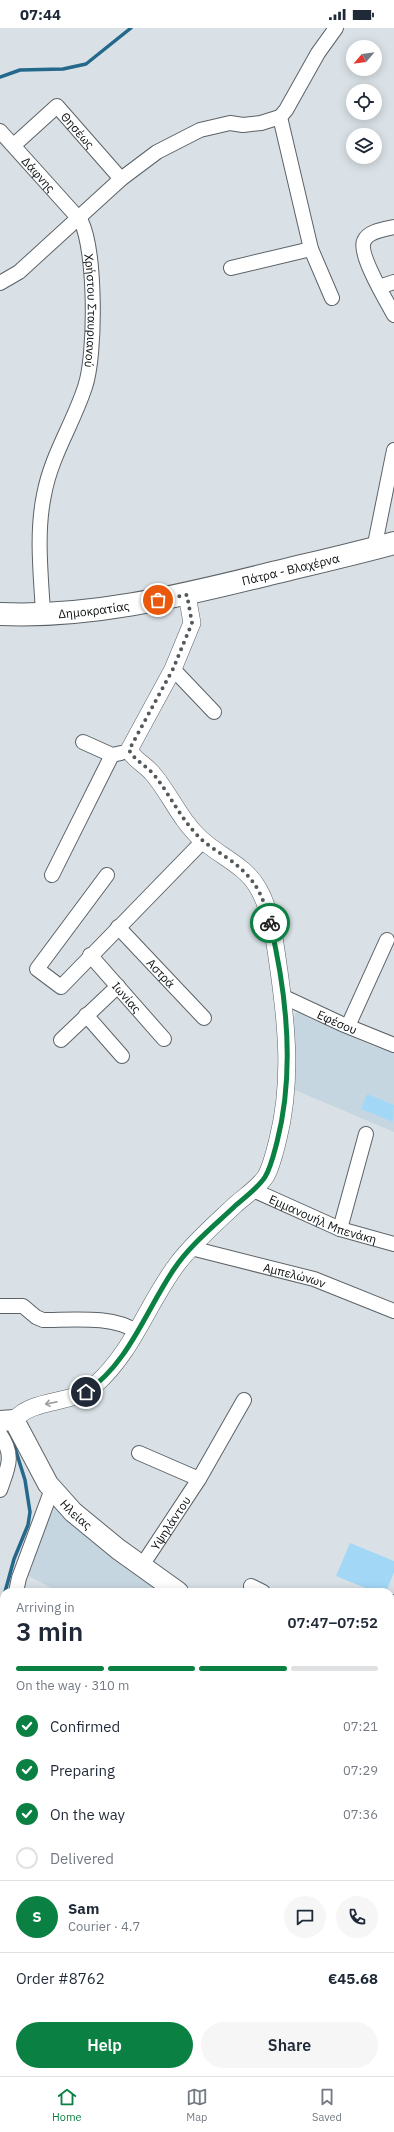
<!DOCTYPE html>
<html lang="en">
<head>
<meta charset="utf-8">
<style>
	:root { --surface:#fff; --page:#f6f6f7; --text:#1f2937; --muted:#747a83; --line:#e0e1e3; --accent:#0b8043 }
	body { margin:0; font-family:"IBM Plex Sans",sans-serif; background:var(--page); color:var(--text); height:100vh; display:flex; flex-direction:column; font-size:15px; white-space:nowrap }
	* { box-sizing:border-box; margin:0 }
	p { font-size:13px; color:var(--muted) }
	.icon { flex:none; width:22px; height:22px; fill:none; stroke:currentColor; stroke-width:2; stroke-linecap:round; stroke-linejoin:round }
	.map { position:relative; flex:1; overflow:hidden }
	.details { position:absolute; left:0px; top:1560px; width:394px; height:488px; display:flex; flex-direction:column; background:var(--surface); border-radius:12px 12px 0 0; box-shadow:0 2px 10px #0003 }
	.details>* { flex:none }
	.needle { width:26px; rotate:242deg }
	.tools { position:absolute; left:346px; top:12px; display:grid; gap:8px }
	.tools a { display:grid; place-items:center; width:36px; height:36px; border-radius:50%; background:var(--surface); box-shadow:0 2px 10px #0003; font-size:20px }
	.pin { position:absolute; display:grid; place-items:center; width:34px; height:34px; color:#fff; margin:-17px; border:2px solid #fff; border-radius:50%; box-shadow:0 1px 4px #0007 }
	.courier { position:absolute; display:grid; place-items:center; width:40px; height:40px; margin:-20px; border:3px solid #0b8043; border-radius:50%; background:#fff; color:#222; box-shadow:0 1px 5px #0007 }
	.headline em { font-style:normal; font-weight:600 }
	.headline div { display:flex; flex-direction:column-reverse }
	.headline { display:flex; align-items:center; justify-content:space-between; height:68px; padding:0 16px }
	h1 { font-size:26px; font-weight:600; line-height:30px }
	.bar { display:grid; grid-template-columns:repeat(4,1fr); gap:6px 4px; align-content:center; height:48px; padding:0 16px }
	.bar i { height:5px; border-radius:3px; background:var(--line) }
	.bar .active { background:var(--accent) }
	.bar p { grid-column:span 4 }
	.line { display:flex; align-items:center; gap:10px; padding:0 16px; border-top:1px solid var(--line) }
	.line div { flex:1 }
	.round { display:grid; place-items:center; flex:none; width:42px; height:42px; border-radius:21px; background:var(--page) }
	ol { padding:0 16px; list-style:none }
	li { display:flex; align-items:center; gap:12px; height:44px }
	li p { margin-inline-start:auto }
	li .icon { padding:4px; border-radius:50%; background:var(--accent); color:#fff; stroke-width:4 }
	li:last-child { color:var(--muted) }
	li i { width:22px; height:22px; border:2px solid var(--line); border-radius:50% }
	.action { display:flex; gap:8px; margin-top:auto; padding:8px 16px }
	.action a { flex:1; height:46px; border-radius:24px; background:var(--accent); color:#fff; font-size:16px; font-weight:600; line-height:46px; text-align:center }
	.action a+a { background:var(--page); color:var(--text) }
	.status { display:flex; justify-content:space-between; align-items:center; height:28px; padding:0 20px; background:var(--surface); direction:ltr }
	.status svg { height:11px; fill:currentColor }
	.tabs { display:flex; justify-content:space-around; align-items:center; height:56px; border-top:1px solid var(--line); background:var(--surface); font-size:11px; color:var(--muted) }
	.tabs a { display:grid; justify-items:center; gap:2px }
	.tabs .active { color:var(--accent) }
	.map>svg:first-child { display:block }
</style>
</head>
<body>
<div class="status"><b>07:44</b><svg viewBox="0 0 49 12"><path d="M0 12V9h3v3zM5 12V6h3v6zM10 12V3h3v9zM15 12V0h3v12zM26 1h20v11H26zM47 4h2v5h-2z"/></svg></div>
<div class="map">
<svg width="394" height="2048" viewBox="0 0 394 2048">
	<rect width="100%" height="100%" fill="#d9e1e6"/>
	<g fill="#c6d6e0">
		<path d="M298,984L370,1017L394,1025V1104L295,1062L294,990L295,986Z"/>
		<path d="M55,1478L169,1564H59L25,1546Z"/>
		<path d="M307,2044H376L377,2048H306Z"/>
	</g>
	<g fill="#a3d7f6">
		<path d="M367,1066L394,1077L393,1094L361,1081Z"/>
		<path d="M350,1515L394,1533V1544L386,1564H375L336,1548Z"/>
		<path d="M72,2044H241L242,2048H76Z"/>
	</g>
	<g fill="none" stroke-linecap="round" stroke-linejoin="round">
		<g stroke="#24688b" stroke-width="3.5">
			<path d="M0,49L20,42L63,41L86,36L131,0"/>
			<path d="M5,1564L14,1531L28,1497L30,1484L25,1452L10,1404"/>
			<path d="M0,1585L4,1569"/>
		</g>
		<g stroke="#5c6368" stroke-width="16">
			<g id="minor">
				<path d="M280,89L311,221L332,270"/>
				<path id="s1" d="M0,103L81,193C96,224 96,327 85,359C73,396 51,428 44,467C36,505 41,547 43,585"/>
				<path id="s2" d="M14,117L57,78L121,151"/>
				<path d="M394,199C385,201 368,203 364,213C358,226 387,274 394,287"/>
				<path d="M231,240L311,221"/>
				<path d="M0,255L19,244L121,151L157,124L200,102L230,95L243,97L261,95L280,89L286,82L318,25L336,0"/>
				<path d="M379,259L394,254"/>
				<path d="M374,521L394,422"/>
				<path d="M173,641L214,684"/>
				<path d="M83,714L112,727L121,725"/>
				<path d="M52,847L112,727"/>
				<path d="M107,847L37,941L61,959L203,813"/>
				<path id="s3" d="M118,899L204,990"/>
				<path id="s4" d="M90,927L164,1011"/>
				<path id="s5" d="M282,968L342,996L394,1017"/>
				<path d="M86,987L122,1028"/>
				<path d="M348,998L387,912"/>
				<path d="M61,1012L118,958"/>
				<path id="s6" d="M253,1162L340,1201L394,1216"/>
				<path d="M340,1201L366,1106"/>
				<path id="s7" d="M191,1220L314,1251L394,1283"/>
				<path d="M0,1278H23L36,1289L43,1292C71,1292 114,1287 137,1304"/>
				<path d="M0,1406C15,1428 8,1439 0,1462"/>
				<path d="M139,1425L199,1451"/>
				<path id="s8" d="M141,1539L199,1451L244,1372"/>
				<path d="M251,1558L263,1564"/>
				<path d="M16,1564L19,1550L52,1461"/>
				<path d="M390,1585L394,1574"/>
				<path d="M390,1729L394,1726"/>
				<path d="M0,1890L4,1889"/>
				<path d="M390,1935L394,1933"/>
				<path d="M0,1941L4,1945"/>
				<path d="M294,2044L296,2048"/>
			</g>
		</g>
		<g stroke="#5c6368" stroke-width="18">
			<path id="tertiary" d="M14,1392C35,1369 71,1378 95,1357C133,1324 148,1274 178,1235C194,1214 216,1195 235,1177C245,1168 259,1159 266,1148C272,1137 275,1123 278,1111C292,1055 287,1000 279,943C275,916 272,884 258,860C245,837 219,828 201,811C180,792 170,766 153,746C146,737 134,732 129,722L173,641L192,595L187,567"/>
		</g>
		<g stroke="#5c6368" stroke-width="22">
			<g id="secondary">
				<path id="s9" d="M0,1393L14,1392L48,1456L73,1484L118,1521L178,1564"/>
				<path d="M390,1669L394,1672"/>
				<path d="M390,1700L394,1698"/>
				<path d="M0,1924L4,1923"/>
			</g>
		</g>
		<g stroke="#5c6368" stroke-width="24">
			<g id="primary">
				<path id="s10" d="M0,586C88,590 176,569 261,548C305,537 350,527 394,515"/>
			</g>
		</g>
		<g stroke="#5c6368" stroke-width="24">
			<g id="motorway">
				<path d="M0,1985L4,1989"/>
				<path d="M0,2017L4,2021"/>
				<path d="M27,2044L31,2048"/>
				<path d="M59,2044L63,2048"/>
				<path d="M250,2044L252,2048"/>
				<path d="M269,2044L272,2048"/>
			</g>
		</g>
		<use href="#minor" stroke="#fff" stroke-width="14"/>
		<use href="#tertiary" stroke="#fff" stroke-width="17"/>
		<use href="#secondary" stroke="#fff" stroke-width="20"/>
		<use href="#primary" stroke="#fff" stroke-width="22"/>
		<use href="#motorway" stroke="#fff" stroke-width="22"/>
	</g>
	<defs><path id="oneway-shaft" d="M-6 0H5M1.5-3L5.5 0L1.5 3" fill="none" stroke-width="1.6" stroke-linecap="round" stroke-linejoin="round"/></defs>
	<use stroke="#9e9fa0" href="#oneway-shaft" transform="translate(51 1375) rotate(169)"/>
	<g fill="none" stroke-linecap="round" stroke-linejoin="round">
		<path stroke="#54595c" stroke-width="4" stroke-dasharray="0 7.2" d="M158,572L187,567L192,595L173,641L129,722C135,733 147,738 155,748C170,767 180,789 197,807C205,816 216,822 226,829C253,848 262,863 270,895"/>
		<path stroke="#0b8043" stroke-width="5" d="M86,1364C129,1335 146,1282 174,1241C190,1217 214,1198 235,1178C245,1169 258,1160 265,1149C271,1139 274,1125 277,1114C295,1044 287,966 270,895"/>
	</g>
	<g text-anchor="middle" dominant-baseline="central" stroke-width="3.5" stroke-linejoin="round" paint-order="stroke">
		<g font-size="12" fill="#0d1011" stroke="#fff">
			<text stroke="none"><textPath href="#s2" startOffset="90">Θησέως</textPath></text>
			<text stroke="none"><textPath href="#s1" startOffset="58">Δάφνης</textPath></text>
			<text stroke="none"><textPath href="#s1" startOffset="212">Χρήστου Σταυριανού</textPath></text>
			<text stroke="none"><textPath href="#s10" startOffset="295">Πάτρα - Βλαχέρνα</textPath></text>
			<text stroke="none"><textPath href="#s10" startOffset="94">Δημοκρατίας</textPath></text>
			<text stroke="none"><textPath href="#s3" startOffset="63">Αστρά</textPath></text>
			<text stroke="none"><textPath href="#s4" startOffset="56">Ιωνίας</textPath></text>
			<text stroke="none"><textPath href="#s5" startOffset="61">Εφέσου</textPath></text>
			<text stroke="none"><textPath href="#s6" startOffset="76">Εμμανουήλ Μπενάκη</textPath></text>
			<text stroke="none"><textPath href="#s7" startOffset="107">Αμπελώνων</textPath></text>
			<text stroke="none"><textPath href="#s9" startOffset="128">Ηλείας</textPath></text>
			<text stroke="none"><textPath href="#s8" startOffset="53">Υψηλάντου</textPath></text>
		</g>
	</g>
</svg>
<div class="tools">
<a><svg class="needle" viewBox="-14 -14 28 28"><path d="M0-13l5 13h-10z" fill="#e53935"/><path d="M0 13l5-13h-10z" fill="#747a83"/></svg></a>
<a><svg class="icon" aria-label="locate" viewBox="0 0 24 24"><circle cx="12" cy="12" r="6"/><path d="M12 2v4M12 18v4M2 12h4M18 12h4"/></svg></a>
<a><svg class="icon" aria-label="layers" viewBox="0 0 24 24"><path d="M12 4l9 5-9 5-9-5zM3 14l9 5 9-5"/></svg></a>
</div>
<div class="pin" style="left:158px;top:572px;background:#ea580c"><svg class="icon" aria-label="bag" viewBox="0 0 24 24"><path d="M5 8h14l-1 12H6zM9 8a3 3 0 0 1 6 0"/></svg></div>
<div class="pin" style="left:86px;top:1364px;background:#1f2937"><svg class="icon" aria-label="home" viewBox="0 0 24 24"><path d="M3 11l9-7 9 7M6 9v11h12V9"/></svg></div>
<div class="courier" style="left:270px;top:895px"><svg class="icon" aria-label="bike" viewBox="0 0 24 24"><circle cx="6" cy="16" r="4"/><circle cx="18" cy="16" r="4"/><path d="M6 16l4-8h5l3 8M10 8l3 8H6M13 5h3"/></svg></div>
<section class="details">
<div class="headline"><div><h1>3 min</h1><p>Arriving in</p></div><em>07:47–07:52</em></div>
<div class="bar"><i class="active"></i><i class="active"></i><i class="active"></i><i></i><p>On the way · 310 m</p></div>
<ol>
<li><svg class="icon" aria-label="check" viewBox="0 0 24 24"><path d="M5 12l5 5 9-10"/></svg>Confirmed<p>07:21</p></li>
<li><svg class="icon" aria-label="check" viewBox="0 0 24 24"><path d="M5 12l5 5 9-10"/></svg>Preparing<p>07:29</p></li>
<li><svg class="icon" aria-label="check" viewBox="0 0 24 24"><path d="M5 12l5 5 9-10"/></svg>On the way<p>07:36</p></li>
<li><i></i>Delivered</li>
</ol>
<div class="line" style="height:72px"><b class="round" style="background:var(--accent);color:#fff">S</b><div><b>Sam</b><p>Courier · 4.7</p></div><a class="round"><svg class="icon" aria-label="chat" viewBox="0 0 24 24"><path d="M4 5h16v11H9l-5 4z"/></svg></a><a class="round"><svg class="icon" aria-label="phone" viewBox="0 0 24 24"><path d="M5 4h4l2 5-3 2q2 4 5 5l2-3 5 2v4C11 20 4 13 5 4z"/></svg></a></div>
<div class="line" style="height:52px"><div>Order #8762</div><b>€45.68</b></div>
<div class="action"><a>Help</a><a>Share</a></div>
</section>
</div>
<nav class="tabs">
<a class="active"><svg class="icon" aria-label="home" viewBox="0 0 24 24"><path d="M3 11l9-7 9 7M6 9v11h12V9"/></svg>Home</a>
<a><svg class="icon" aria-label="map" viewBox="0 0 24 24"><path d="M3 6l6-2 6 2 6-2v14l-6 2-6-2-6 2zM9 4v14M15 6v14"/></svg>Map</a>
<a><svg class="icon" aria-label="saved" viewBox="0 0 24 24"><path d="M7 4h10v16l-5-4-5 4z"/></svg>Saved</a>
</nav>
</body>
</html>
